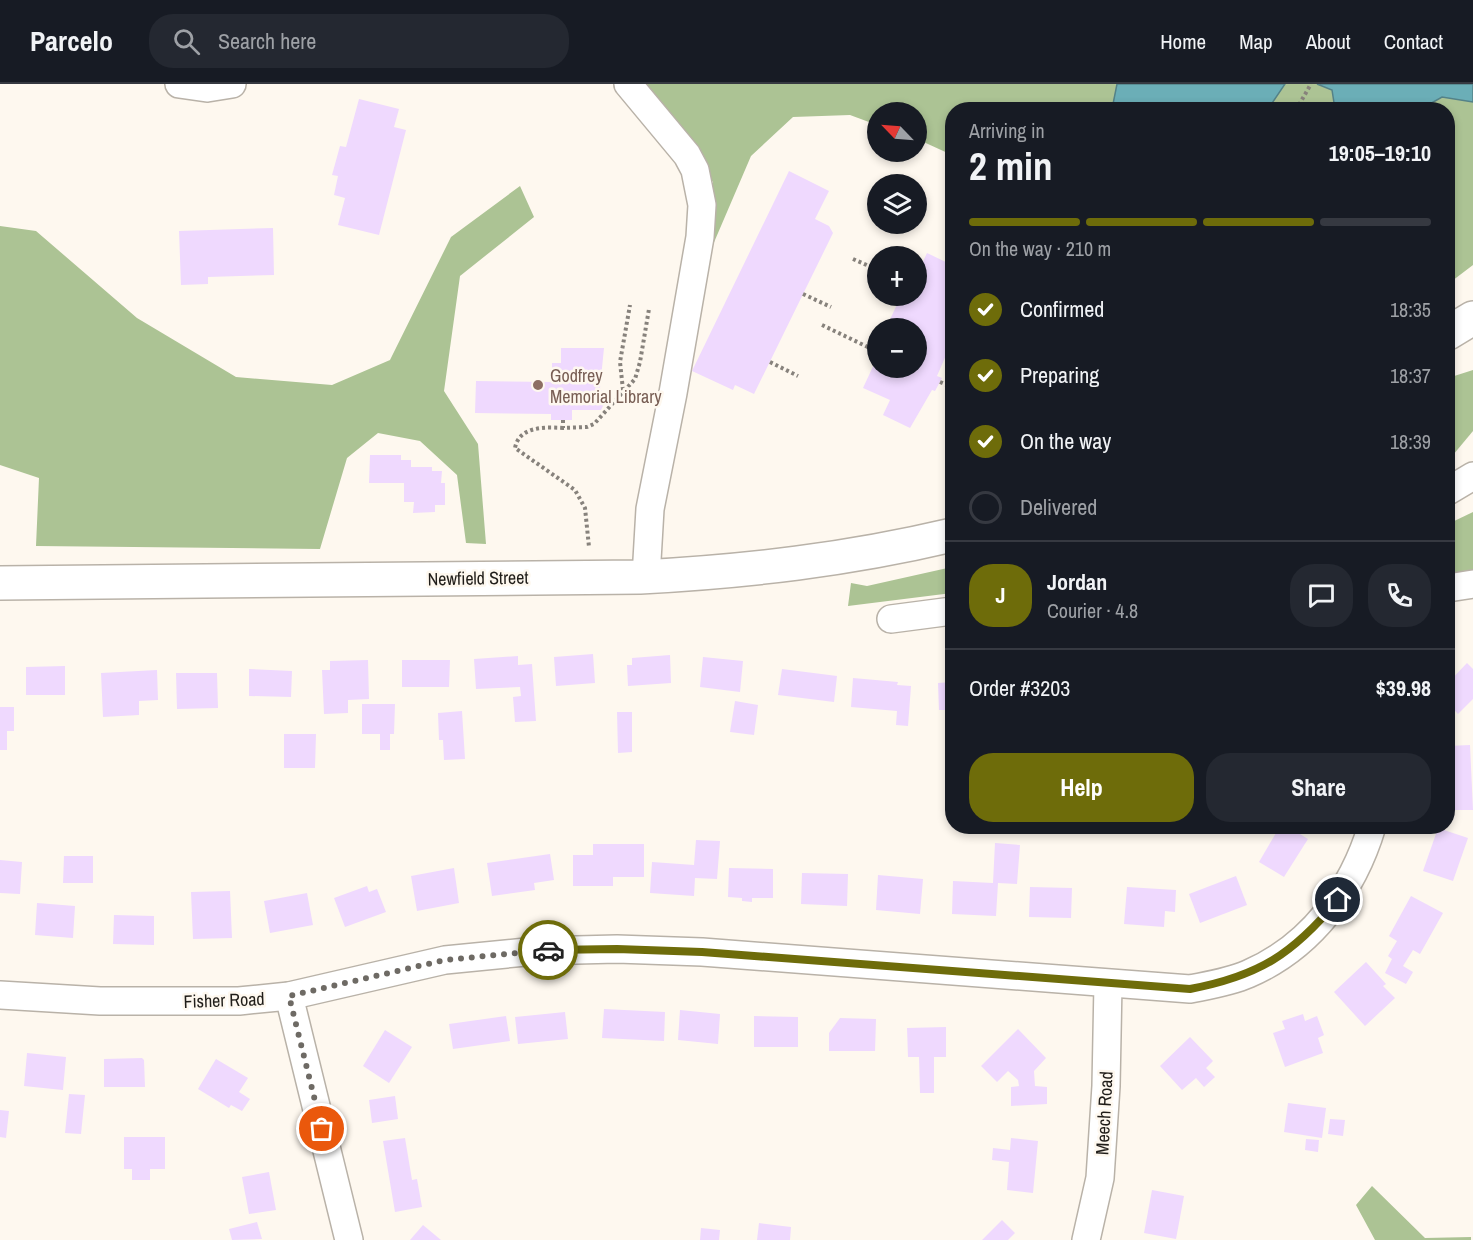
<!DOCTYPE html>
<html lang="en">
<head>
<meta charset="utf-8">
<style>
	:root { --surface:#171b24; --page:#242831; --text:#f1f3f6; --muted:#9ea1a6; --line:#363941; --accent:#6e6c0a }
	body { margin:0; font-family:"Archivo Narrow",sans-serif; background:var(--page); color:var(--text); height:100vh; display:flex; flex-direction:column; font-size:22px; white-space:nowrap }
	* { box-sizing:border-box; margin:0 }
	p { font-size:20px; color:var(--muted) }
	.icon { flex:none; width:33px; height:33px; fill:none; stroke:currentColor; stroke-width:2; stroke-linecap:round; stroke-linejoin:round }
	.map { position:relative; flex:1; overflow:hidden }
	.details { position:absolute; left:945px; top:18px; width:510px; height:732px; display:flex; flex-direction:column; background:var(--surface); border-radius:24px; box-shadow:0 3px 9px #0003 }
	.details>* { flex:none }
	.needle { width:39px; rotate:295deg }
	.tools { position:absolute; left:867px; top:18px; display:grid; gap:12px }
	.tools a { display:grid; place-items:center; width:60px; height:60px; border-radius:50%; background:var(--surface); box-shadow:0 3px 9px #0003; font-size:30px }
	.pin { position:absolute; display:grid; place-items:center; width:51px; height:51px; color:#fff; margin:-26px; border:3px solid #fff; border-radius:50%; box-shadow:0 2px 6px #0007 }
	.courier { position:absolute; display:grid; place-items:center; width:60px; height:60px; margin:-30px; border:4px solid #6e6c0a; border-radius:50%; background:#fff; color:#222; box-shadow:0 2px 8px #0007 }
	.summary em { font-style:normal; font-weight:700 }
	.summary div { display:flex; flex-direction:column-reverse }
	.summary { display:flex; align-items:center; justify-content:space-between; height:102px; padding:0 24px }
	h1 { font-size:39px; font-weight:700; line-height:45px }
	.bar { display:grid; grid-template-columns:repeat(4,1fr); gap:9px 6px; align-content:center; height:72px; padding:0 24px }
	.bar i { height:8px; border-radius:4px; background:var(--line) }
	.bar .active { background:var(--accent) }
	.bar p { grid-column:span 4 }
	.line { display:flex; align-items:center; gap:15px; padding:0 24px; border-top:2px solid var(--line) }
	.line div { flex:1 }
	.round { display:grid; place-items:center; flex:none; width:63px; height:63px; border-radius:24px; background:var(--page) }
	ol { padding:0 24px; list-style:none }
	li { display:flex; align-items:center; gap:18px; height:66px }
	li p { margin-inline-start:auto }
	li .icon { padding:6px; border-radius:50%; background:var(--accent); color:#fff; stroke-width:4 }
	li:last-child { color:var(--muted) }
	li i { width:33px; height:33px; border:3px solid var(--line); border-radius:50% }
	.cta { display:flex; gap:12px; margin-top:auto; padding:12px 24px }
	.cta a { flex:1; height:69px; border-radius:24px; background:var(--accent); color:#fff; font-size:24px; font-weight:700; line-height:69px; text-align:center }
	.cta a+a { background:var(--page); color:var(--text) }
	header { display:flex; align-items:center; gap:36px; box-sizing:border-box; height:84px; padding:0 30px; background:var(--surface); border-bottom:2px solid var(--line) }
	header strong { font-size:28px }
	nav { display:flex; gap:33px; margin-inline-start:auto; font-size:21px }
	.search { width:420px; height:54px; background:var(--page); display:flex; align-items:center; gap:15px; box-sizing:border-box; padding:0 21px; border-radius:24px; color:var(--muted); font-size:22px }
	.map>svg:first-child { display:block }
</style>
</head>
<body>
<header>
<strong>Parcelo</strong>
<div class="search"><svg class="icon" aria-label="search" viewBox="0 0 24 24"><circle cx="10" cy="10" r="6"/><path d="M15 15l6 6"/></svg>Search here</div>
<nav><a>Home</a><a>Map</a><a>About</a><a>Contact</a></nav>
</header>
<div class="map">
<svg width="1473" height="1156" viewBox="0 0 1473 1156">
	<rect width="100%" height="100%" fill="#fef8ef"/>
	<g fill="#acc394">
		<path d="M633,0H1473V181L1448,200V26H952V71L917,55L916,28H878L877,41L850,31L793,33L751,72L712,163L713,98Z"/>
		<path d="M520,102L534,133L460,192L444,307L478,360L486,460L466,459L457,391L420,357L378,349L347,374L320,465L36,462L39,394L0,381V142L36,147L137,234L236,293L332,301L390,276L451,153Z"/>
		<path d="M1473,286V347L1448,377V294Z"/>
		<path d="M1473,428V513L1448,517V440Z"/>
		<path d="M952,483V509L848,522L851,499L867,502Z"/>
		<path d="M1372,1102L1425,1154L1471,1153V1156H1375L1356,1121Z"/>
	</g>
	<g fill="#6baeb7" stroke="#548288" stroke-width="1.5">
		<path d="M1117,0H1285L1268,25H1112Z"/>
		<path d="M1317,0H1473V18L1442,13L1421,25H1335L1332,6Z"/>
	</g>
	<g fill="#efd9fe">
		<path d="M359,15L399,25L394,43L406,46L379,151L338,141L345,114L334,111L338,92L332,91L340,62L346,63Z"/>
		<path d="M789,87L829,107L815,135L829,142L833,149L754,310L735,301L733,306L692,287Z"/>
		<path d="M273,144L274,191L208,193V200L181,201L179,147Z"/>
		<path d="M927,169L952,181V268L951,270L947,269L937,292L942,294L935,307L932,306L910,344L883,331L890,316L863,304L876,276L871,274L878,259V284H916V244H886L901,212H916V182L920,184Z"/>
		<path d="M561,264H604L600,304L604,311V320L601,326H572V336H551V330L475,329L476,297L552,298V279H561Z"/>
		<path d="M370,371H401V376H411V383H432V387H442L441,399H445V421H435V428L413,429L414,418H404V399H369Z"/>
		<path d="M593,570L595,599L556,602L554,573Z"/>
		<path d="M670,571L671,599L628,602L627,581H632V574Z"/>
		<path d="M518,572V581L532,580L536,637L515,638L513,613L521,612L520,603L476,605L474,575Z"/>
		<path d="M703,573L743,577L740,608L700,603Z"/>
		<path d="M368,576L369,615L348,616V629L324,630L322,586H330V577Z"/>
		<path d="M402,576H450L449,603H402Z"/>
		<path d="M1467,579L1473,585V615L1458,630L1448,619V599Z"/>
		<path d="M65,582V611H26V583Z"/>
		<path d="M249,585L292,587L291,613L249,612Z"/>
		<path d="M782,585L837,592L834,618L778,611Z"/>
		<path d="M157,586L158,616L139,617V631L103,633L101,589Z"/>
		<path d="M176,589H217L218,624L177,625Z"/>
		<path d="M853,594L898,598L897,601L911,602L908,642L896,641L897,627L851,623Z"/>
		<path d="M952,598V626H939L938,599Z"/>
		<path d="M735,617L758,621L754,651L730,648Z"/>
		<path d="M362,620H395L394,650H390V666H380V650H362Z"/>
		<path d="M0,623H14V647H7V666H0Z"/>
		<path d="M462,627L465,675L444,676L443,656H439L438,629Z"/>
		<path d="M617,628H632V668L618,669Z"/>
		<path d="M284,650H316L315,684H284Z"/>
		<path d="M1470,661L1473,726H1451V699H1448V662Z"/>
		<path d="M1280,742H1287L1308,755L1284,793L1259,778Z"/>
		<path d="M1438,744L1468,754L1453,797L1423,787Z"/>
		<path d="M696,756L720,757L717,795L695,794L694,812L650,809L652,778L694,781Z"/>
		<path d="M995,759L1020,761L1017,800L998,799L996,832L952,830L953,797L993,799Z"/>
		<path d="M593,760H644V793H613V802H573V771H593Z"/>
		<path d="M550,770L554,796L534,799L535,806L492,812L487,779Z"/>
		<path d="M64,772H93V799H63Z"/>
		<path d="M0,776L22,778L20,810L0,809Z"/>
		<path d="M454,784L459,819L417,827L411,792Z"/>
		<path d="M729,784L773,785V814H752V818L742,817V814L728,813Z"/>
		<path d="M802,789L848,790L847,822L801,820Z"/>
		<path d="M878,791L923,795L920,830L876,826Z"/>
		<path d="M1236,792L1247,821L1200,839L1189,810Z"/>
		<path d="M367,802L369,808L377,805L386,828L345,843L334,814Z"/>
		<path d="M1030,803L1072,804L1071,834L1029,833Z"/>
		<path d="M1127,803L1176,806L1175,828L1165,827L1164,843L1124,840Z"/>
		<path d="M230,807L232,854L193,855L191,808Z"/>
		<path d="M307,809L313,841L270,849L264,817Z"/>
		<path d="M1411,812L1443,829L1420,870L1413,866L1403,882L1413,888L1406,900L1385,889L1392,875L1388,872L1397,857L1389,852Z"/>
		<path d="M37,819L75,822L73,854L35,851Z"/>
		<path d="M114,831L154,832V861L113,860Z"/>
		<path d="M1366,878L1386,900L1383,902L1395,914L1365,942L1334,908Z"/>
		<path d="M604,925L665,928L664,957L602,954Z"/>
		<path d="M680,926L720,930L718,960L678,956Z"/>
		<path d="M565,928L568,955L518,960L515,933Z"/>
		<path d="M1303,930L1305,937L1317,932L1324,951L1318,954L1323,969L1285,983L1273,949L1285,945L1282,937Z"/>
		<path d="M506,932L510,957L453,965L449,940Z"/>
		<path d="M754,932L798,933V963H754Z"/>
		<path d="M840,934L876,935L875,967H829V949Z"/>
		<path d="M946,943V973H934V1009H920L919,973H908L907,944Z"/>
		<path d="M1018,945L1046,974L1034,987L1035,1002L1047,1003V1020L1011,1022V1003L1019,1002L1018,996L1008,987L997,998L981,982Z"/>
		<path d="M385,946L412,963L389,999L363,982Z"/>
		<path d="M1190,953L1213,977L1206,984L1215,993L1204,1003L1196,994L1182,1006L1160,982Z"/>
		<path d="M27,969L66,973L63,1006L24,1002Z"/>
		<path d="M142,974L144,976L145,1003H104V975Z"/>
		<path d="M216,975L248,994L239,1008L250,1015L242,1027L231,1021L229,1024L198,1005Z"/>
		<path d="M69,1010L85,1011L81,1050L65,1049Z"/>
		<path d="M395,1012L398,1035L372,1039L369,1016Z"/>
		<path d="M1288,1019L1326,1024L1322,1054L1284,1048Z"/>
		<path d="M0,1026L9,1027L6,1054L0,1053Z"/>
		<path d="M1330,1035L1345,1036L1343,1052L1328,1050Z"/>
		<path d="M124,1053H165V1085H150V1096H132V1085H124Z"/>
		<path d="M405,1054L412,1096L417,1095L422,1123L395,1128L383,1057Z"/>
		<path d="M1011,1054L1038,1057L1033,1109L1007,1106L1009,1078L992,1076L993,1064L1010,1066Z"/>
		<path d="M1306,1055L1319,1056L1318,1068L1305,1066Z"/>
		<path d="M269,1088L276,1126L249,1130L242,1093Z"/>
		<path d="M1152,1106L1184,1112L1176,1155L1144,1149Z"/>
		<path d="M1002,1136L1015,1149L1008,1156H982Z"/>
		<path d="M257,1138L262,1155L232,1156L229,1145Z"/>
		<path d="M759,1139L791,1143L790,1156H757Z"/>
		<path d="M423,1141L441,1156H410Z"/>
		<path d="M701,1144L720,1146L719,1156H700Z"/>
	</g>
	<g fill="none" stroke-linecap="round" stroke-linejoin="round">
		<g stroke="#b9b2a8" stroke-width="30">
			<g id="minor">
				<path d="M179,0L207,4L232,0"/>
				<path d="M628,0L687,71L695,86L702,121L700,153L673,309L650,425L646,493"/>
				<path d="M1448,407L1473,392"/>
				<path d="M1448,504L1473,500"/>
				<path d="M891,535L952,527"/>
				<path d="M0,911L100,917H239L289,912L445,876L536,867L617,865L702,868L1190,905C1210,901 1230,898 1248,890C1311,863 1353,806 1372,742"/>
				<path d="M289,912L349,1156"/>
				<path d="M1086,1156L1100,1094L1106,1002L1108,900"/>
			</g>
		</g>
		<g stroke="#b9b2a8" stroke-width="36">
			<g id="major">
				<path d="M1448,249L1473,234"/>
				<path d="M0,499L640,493C748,487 846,476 952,451"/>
			</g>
		</g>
		<g stroke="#87827c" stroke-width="4" stroke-dasharray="3 3" stroke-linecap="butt">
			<path d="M1296,26L1311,0"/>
			<path d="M853,175L878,186"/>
			<path d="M803,210L831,223"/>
			<path d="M822,241L874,266"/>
			<path d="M770,278L798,292"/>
			<path d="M940,298L952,303"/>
			<path d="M623,306L620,278L630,221"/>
			<path d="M563,336V344L587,343L594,340L635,295L640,278L649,225"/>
			<path d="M563,344C545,343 519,342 515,364L575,406L585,424L589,463"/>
		</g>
		<use href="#minor" stroke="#fff" stroke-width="27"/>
		<use href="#major" stroke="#fff" stroke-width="33"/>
	</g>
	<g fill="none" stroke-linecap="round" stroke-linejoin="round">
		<path stroke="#6e6a64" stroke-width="6" stroke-dasharray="0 10.8" d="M322,1045L289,912L445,876L548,866"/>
		<path stroke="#6e6c0a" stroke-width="8" d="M548,866L617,865L702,868L1190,905C1259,892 1293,870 1338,816"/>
	</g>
	<circle fill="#8d6e63" stroke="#fef8ef" stroke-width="2" cx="538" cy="301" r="6"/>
	<g text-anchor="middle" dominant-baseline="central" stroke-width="5" stroke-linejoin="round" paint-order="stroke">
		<g font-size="18" fill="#785e54" stroke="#fef8ef" text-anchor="start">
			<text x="550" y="291">Godfrey<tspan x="550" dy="21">Memorial Library</tspan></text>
		</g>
		<g font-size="18" fill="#201d19" stroke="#fef8ef">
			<text transform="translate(478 494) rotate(-1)">Newfield Street</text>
			<text transform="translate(224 916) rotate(-2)">Fisher Road</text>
			<text transform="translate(1104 1029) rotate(-87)">Meech Road</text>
		</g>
	</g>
</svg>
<div class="tools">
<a><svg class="needle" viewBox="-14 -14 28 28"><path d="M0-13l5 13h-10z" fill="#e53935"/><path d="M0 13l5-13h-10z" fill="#9ea1a6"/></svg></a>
<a><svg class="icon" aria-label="layers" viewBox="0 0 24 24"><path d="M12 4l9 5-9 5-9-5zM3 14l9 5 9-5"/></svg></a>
<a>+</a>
<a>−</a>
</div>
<div class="pin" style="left:322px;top:1045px;background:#ea580c"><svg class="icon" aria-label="bag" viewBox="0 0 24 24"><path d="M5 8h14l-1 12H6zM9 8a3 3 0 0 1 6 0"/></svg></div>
<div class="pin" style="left:1338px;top:816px;background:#1f2937"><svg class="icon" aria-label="home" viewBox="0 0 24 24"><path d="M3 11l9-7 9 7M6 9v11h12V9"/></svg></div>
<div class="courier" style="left:548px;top:866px"><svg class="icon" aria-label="car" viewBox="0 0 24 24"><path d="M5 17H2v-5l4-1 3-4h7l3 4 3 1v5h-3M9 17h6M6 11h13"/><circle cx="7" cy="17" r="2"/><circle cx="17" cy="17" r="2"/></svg></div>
<section class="details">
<div class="summary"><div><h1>2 min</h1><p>Arriving in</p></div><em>19:05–19:10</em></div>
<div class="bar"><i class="active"></i><i class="active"></i><i class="active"></i><i></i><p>On the way · 210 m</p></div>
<ol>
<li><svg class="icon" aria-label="check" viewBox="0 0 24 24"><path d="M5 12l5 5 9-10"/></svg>Confirmed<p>18:35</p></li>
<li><svg class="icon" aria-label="check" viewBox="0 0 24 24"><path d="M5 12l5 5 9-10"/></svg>Preparing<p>18:37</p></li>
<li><svg class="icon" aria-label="check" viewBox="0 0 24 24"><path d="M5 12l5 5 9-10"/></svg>On the way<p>18:39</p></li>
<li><i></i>Delivered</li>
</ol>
<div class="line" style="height:108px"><b class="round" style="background:var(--accent);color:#fff">J</b><div><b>Jordan</b><p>Courier · 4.8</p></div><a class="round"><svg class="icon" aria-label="chat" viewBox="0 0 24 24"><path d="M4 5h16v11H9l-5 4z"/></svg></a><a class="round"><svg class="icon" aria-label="phone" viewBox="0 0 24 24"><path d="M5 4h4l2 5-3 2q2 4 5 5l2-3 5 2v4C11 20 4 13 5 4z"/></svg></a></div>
<div class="line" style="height:78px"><div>Order #3203</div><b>$39.98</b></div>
<div class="cta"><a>Help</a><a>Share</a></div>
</section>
</div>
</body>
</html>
